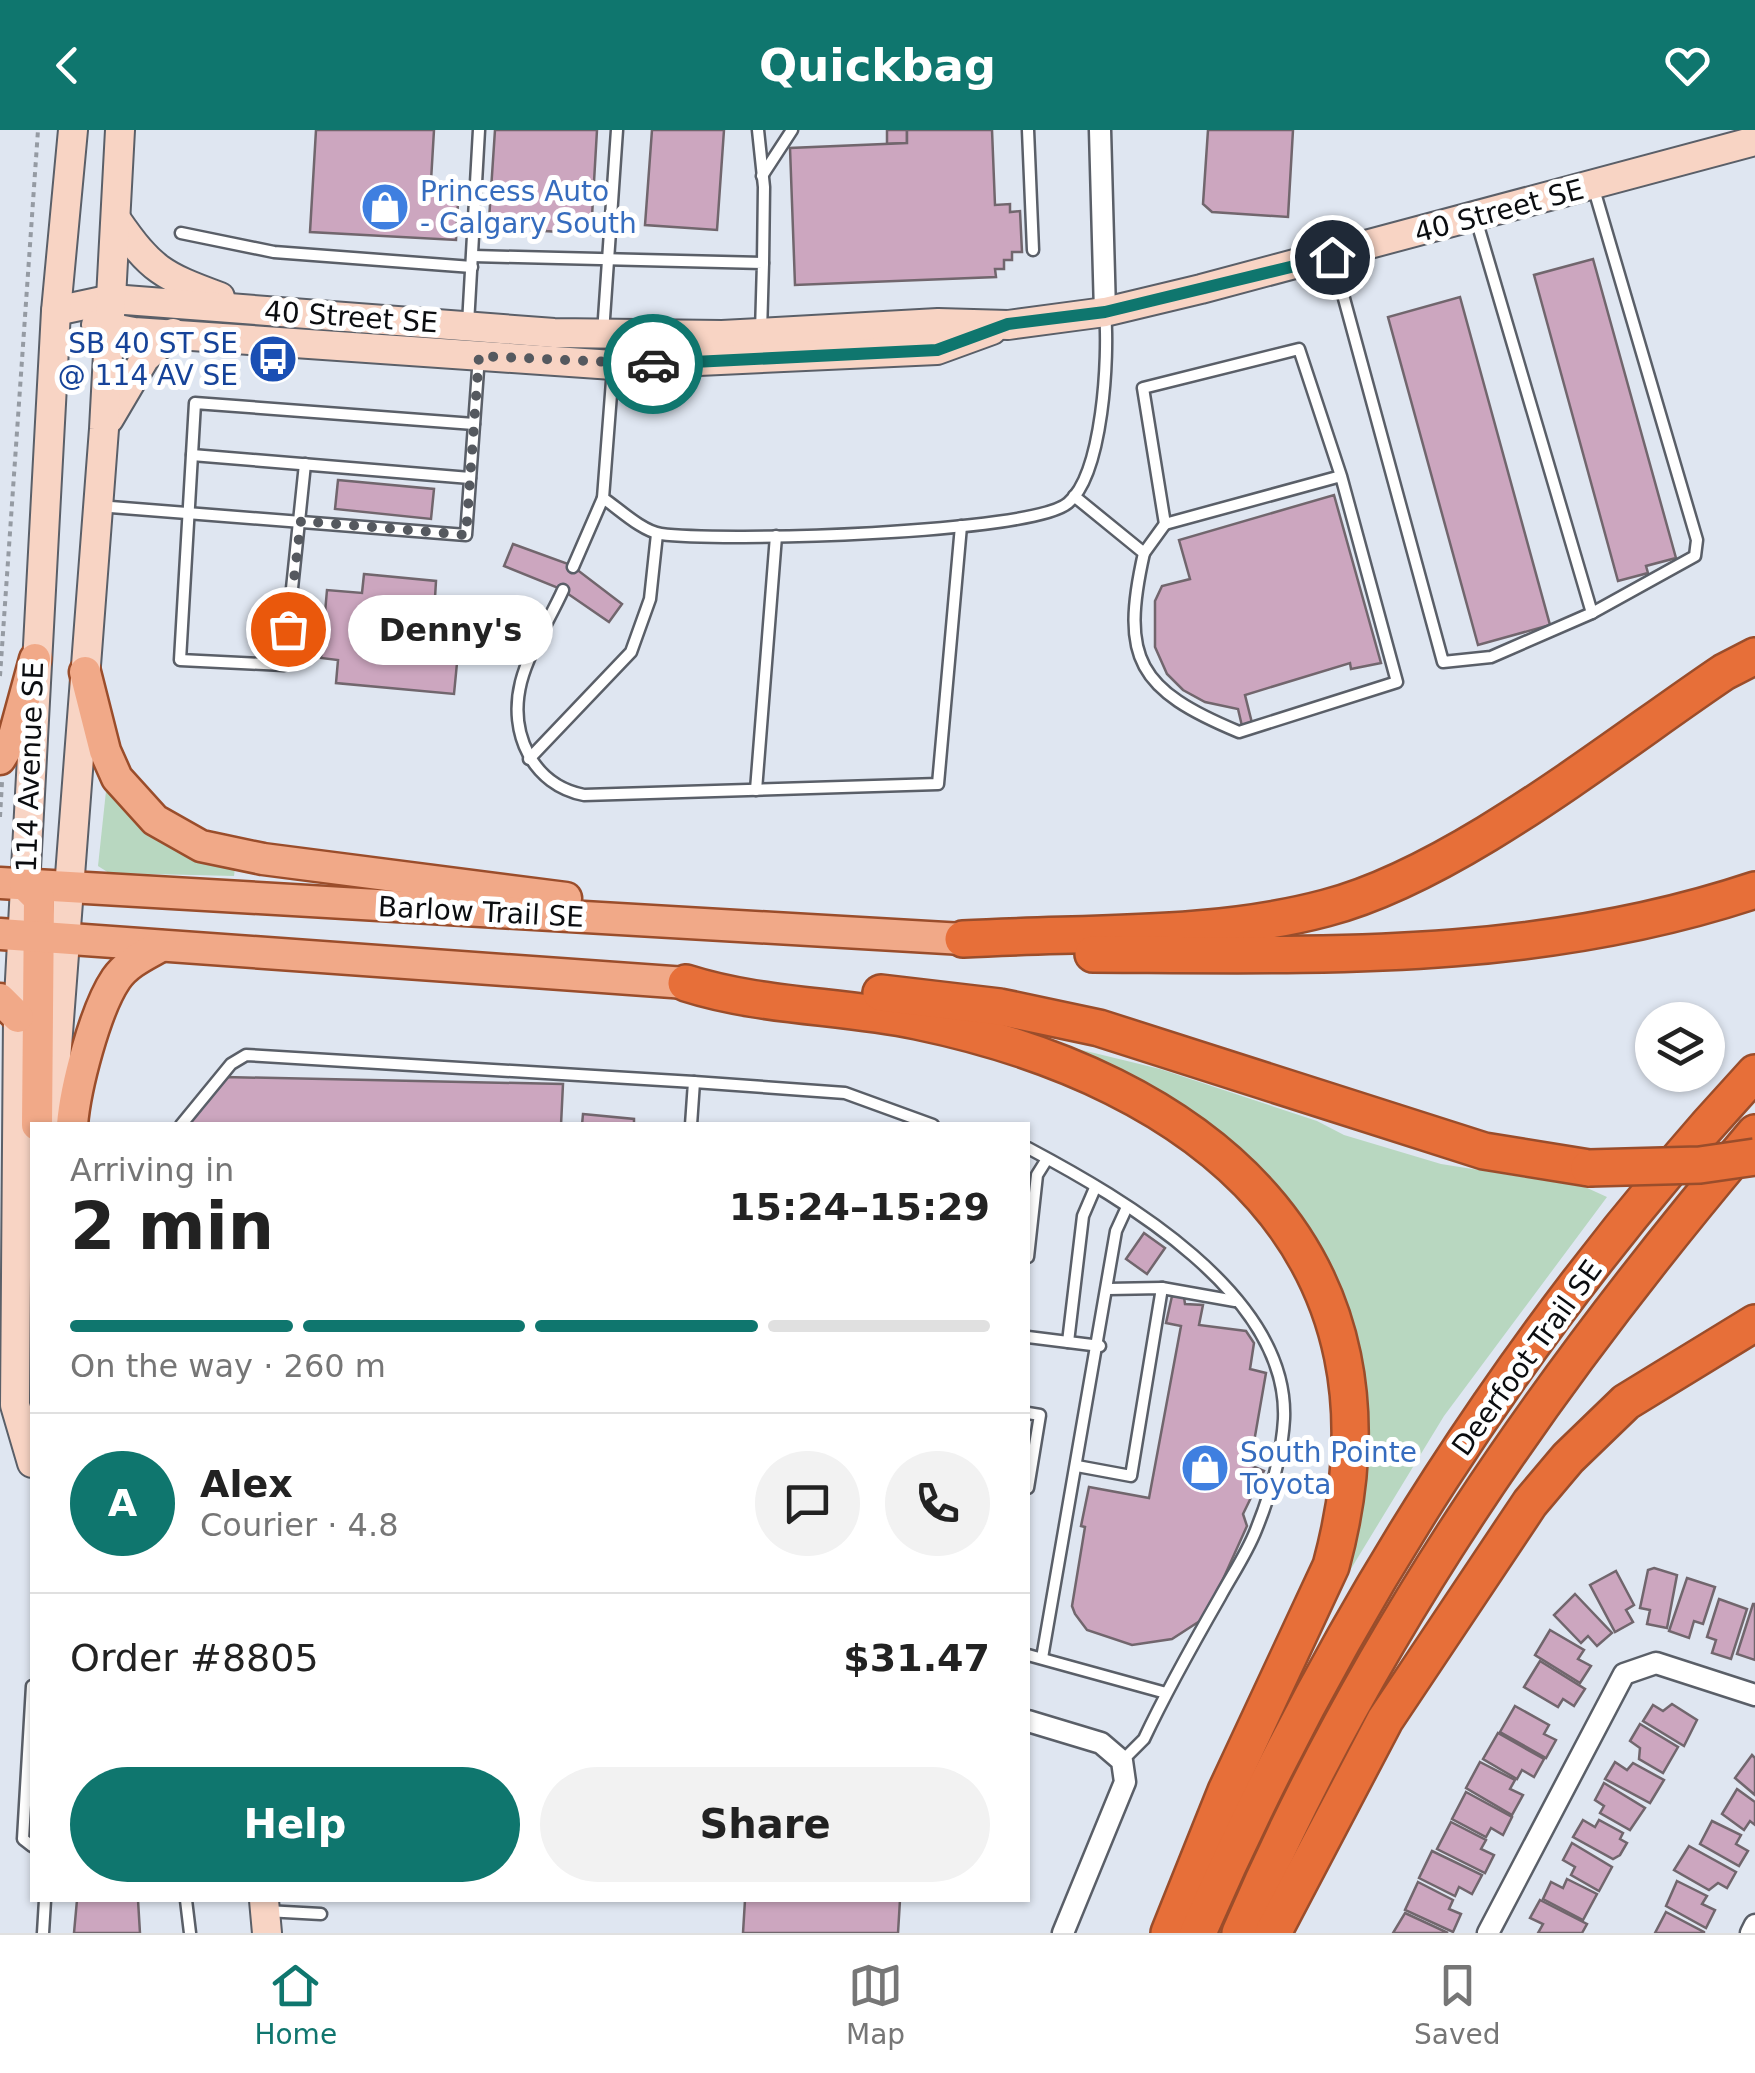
<!DOCTYPE html>
<html lang="en">
<head>
<meta charset="utf-8">
<style>
	:root { --surface:#fff; --page:#f2f2f2; --text:#222; --muted:#767676; --line:#e0e0e0; --accent:#0f766e }
	body { margin:0; font-family:"DejaVu Sans",sans-serif; background:var(--page); color:var(--text); height:100vh; display:flex; flex-direction:column; font-size:38px; white-space:nowrap }
	* { box-sizing:border-box; margin:0 }
	p { font-size:32px; color:var(--muted) }
	.icon { flex:none; width:55px; height:55px; fill:none; stroke:currentColor; stroke-width:2; stroke-linecap:round; stroke-linejoin:round }
	.map { position:relative; flex:1; overflow:hidden }
	.drawer { position:absolute; left:30px; top:992px; width:1000px; height:780px; display:flex; flex-direction:column; background:var(--surface); border-radius:0px; box-shadow:0 2px 8px #0004 }
	.drawer>* { flex:none }
	.buttons { position:absolute; left:1635px; top:872px; display:grid; gap:20px }
	.buttons a { display:grid; place-items:center; width:90px; height:90px; border-radius:50%; background:var(--surface); box-shadow:0 2px 8px #0004; font-size:50px }
	.pin { position:absolute; display:grid; place-items:center; width:85px; height:85px; color:#fff; margin:-42px; border:5px solid #fff; border-radius:50%; box-shadow:0 2px 10px #0007 }
	.courier { position:absolute; display:grid; place-items:center; width:100px; height:100px; margin:-50px; border:8px solid #0f766e; border-radius:50%; background:#fff; color:#222; box-shadow:0 2px 12px #0007 }
	.bubble { position:absolute; height:70px; border-radius:35px; background:var(--surface); box-shadow:0 2px 8px #0004; font-size:32px; font-weight:700; line-height:70px; text-align:center }
	.headline em { font-style:normal; font-weight:700 }
	.headline div { display:flex; flex-direction:column-reverse }
	.headline { display:flex; align-items:center; justify-content:space-between; height:170px; padding:0 40px }
	h1 { font-size:65px; font-weight:700; line-height:75px }
	.bar { display:grid; grid-template-columns:repeat(4,1fr); gap:15px 10px; align-content:center; height:120px; padding:0 40px }
	.bar i { height:12px; border-radius:8px; background:var(--line) }
	.bar .active { background:var(--accent) }
	.bar p { grid-column:span 4 }
	.line { display:flex; align-items:center; gap:25px; padding:0 40px; border-top:2px solid var(--line) }
	.line div { flex:1 }
	.round { display:grid; place-items:center; flex:none; width:105px; height:105px; border-radius:52px; background:var(--page) }
	.cta { display:flex; gap:20px; margin-top:auto; padding:20px 40px }
	.cta a { flex:1; height:115px; border-radius:60px; background:var(--accent); color:#fff; font-size:40px; font-weight:700; line-height:115px; text-align:center }
	.cta a+a { background:var(--page); color:var(--text) }
	header { display:flex; justify-content:space-between; align-items:center; height:130px; padding:0 40px; background:var(--accent); color:#fff; font-size:45px; font-weight:700 }
	.tabs { display:flex; justify-content:space-around; align-items:center; height:140px; border-top:2px solid var(--line); background:var(--surface); font-size:28px; color:var(--muted) }
	.tabs a { display:grid; justify-items:center; gap:5px }
	.tabs .active { color:var(--accent) }
	.map>svg:first-child { display:block }
</style>
</head>
<body>
<header><svg class="icon" aria-label="back" viewBox="0 0 24 24"><path d="M15 5l-7 7 7 7"/></svg>Quickbag<svg class="icon" aria-label="heart" viewBox="0 0 24 24"><path d="M12 20l-8-8c-3-5 5-10 8-4 3-6 11-1 8 4z"/></svg></header>
<div class="map">
<svg width="1755" height="1803" viewBox="0 0 1755 1803">
	<rect width="100%" height="100%" fill="#dfe6f1"/>
	<g fill="#b8d7c0">
		<path d="M106,661L235,738L234,746L109,743L98,736Z"/>
		<path d="M1049,912L1160,939L1317,991L1344,1005L1441,1034L1585,1057L1607,1067L1444,1286L1346,1447L1338,1444L1353,1395L1312,1119Z"/>
	</g>
	<g fill="#cca6bf" stroke="#71666d" stroke-width="2.5">
		<path d="M316,0H434L431,51L459,53L456,110L310,102Z"/>
		<path d="M495,0H597L591,104L545,101L546,94L489,90Z"/>
		<path d="M652,0H724L717,100L645,95Z"/>
		<path d="M887,0H907V13L887,14Z"/>
		<path d="M907,0H992L995,75L1010,74V82L1020,81L1022,122H1012V130H1004V139H995L996,147L795,155L790,18L907,13Z"/>
		<path d="M1208,0H1293L1288,87L1212,82L1203,74Z"/>
		<path d="M1593,129L1676,428L1646,436L1648,443L1618,451L1534,145Z"/>
		<path d="M1460,167L1550,495L1478,515L1388,187Z"/>
		<path d="M338,350L434,359L431,389L335,379Z"/>
		<path d="M1334,365L1381,533L1351,539L1350,533L1245,565L1252,593L1242,596L1238,579L1205,572L1183,560L1167,544L1155,517V471L1162,456L1190,449L1179,410Z"/>
		<path d="M513,414L571,435L622,474L609,492L561,459L504,436Z"/>
		<path d="M364,444L436,451L435,468L463,471L454,564L336,553L338,530L321,528L327,460L362,463Z"/>
		<path d="M224,947L563,954L561,995H188Z"/>
		<path d="M583,984L634,989V995H582Z"/>
		<path d="M1144,1103L1165,1118L1147,1144L1126,1129Z"/>
		<path d="M1172,1166L1184,1167L1185,1174L1203,1175L1199,1195L1246,1201L1254,1213L1250,1239L1266,1243L1250,1335L1264,1341L1243,1384L1247,1396L1206,1487L1172,1509L1132,1515L1087,1500L1075,1484L1072,1476L1085,1397L1081,1396L1089,1357L1149,1368L1181,1196L1166,1193Z"/>
		<path d="M1654,1438L1677,1445L1667,1498L1647,1494L1650,1480L1640,1478L1648,1440Z"/>
		<path d="M1616,1441L1634,1475L1626,1480L1633,1492L1615,1502L1590,1455Z"/>
		<path d="M1687,1448L1715,1457L1703,1494L1694,1491L1689,1508L1669,1501Z"/>
		<path d="M1575,1464L1612,1503L1597,1516L1588,1506L1581,1513L1554,1485Z"/>
		<path d="M1719,1469L1747,1479L1731,1529L1712,1523L1716,1510L1707,1507Z"/>
		<path d="M1753,1474H1755V1530L1737,1524Z"/>
		<path d="M1550,1500L1584,1520L1578,1529L1591,1536L1580,1553L1535,1525Z"/>
		<path d="M1540,1531L1585,1559L1574,1576L1563,1569L1558,1577L1524,1557Z"/>
		<path d="M1672,1574L1697,1590L1684,1616L1643,1591L1653,1575L1663,1581Z"/>
		<path d="M1515,1576L1549,1595L1544,1604L1556,1610L1546,1628L1500,1602Z"/>
		<path d="M1640,1594L1678,1617L1663,1643L1639,1629L1640,1618L1630,1611Z"/>
		<path d="M1498,1603L1544,1629L1534,1647L1522,1640L1517,1649L1483,1629Z"/>
		<path d="M1752,1625L1755,1628V1665L1735,1648Z"/>
		<path d="M1480,1632L1515,1650L1510,1659L1523,1665L1512,1685L1466,1658Z"/>
		<path d="M1615,1632L1627,1640L1633,1633L1664,1650L1650,1673L1605,1649Z"/>
		<path d="M1604,1653L1645,1678L1630,1700L1600,1683L1604,1676L1595,1670Z"/>
		<path d="M1737,1659L1755,1672V1695L1750,1691L1744,1700L1722,1684Z"/>
		<path d="M1466,1662L1512,1687L1503,1705L1491,1698L1486,1707L1452,1689Z"/>
		<path d="M1583,1690L1595,1697L1599,1690L1623,1703L1620,1709L1627,1713L1620,1725L1613,1729L1573,1707Z"/>
		<path d="M1712,1691L1741,1705L1736,1714L1748,1721L1739,1736L1700,1714Z"/>
		<path d="M1451,1692L1486,1710L1481,1719L1494,1725L1485,1743L1437,1719Z"/>
		<path d="M1572,1713L1612,1737L1599,1761L1571,1745L1575,1737L1563,1730Z"/>
		<path d="M1689,1716L1736,1742L1727,1758L1718,1753L1709,1760L1674,1740Z"/>
		<path d="M1432,1721L1482,1745L1472,1764L1459,1757L1455,1766L1419,1748Z"/>
		<path d="M1567,1749L1597,1764L1583,1790L1543,1769L1551,1752L1563,1758Z"/>
		<path d="M1677,1751L1707,1766L1702,1774L1715,1780L1706,1798L1666,1776Z"/>
		<path d="M1418,1752L1453,1770L1449,1779L1461,1784L1453,1802L1405,1780Z"/>
		<path d="M77,1770H138L140,1803H74Z"/>
		<path d="M745,1770H900L898,1803H743Z"/>
		<path d="M1540,1770L1587,1794L1582,1803H1538L1543,1794L1530,1788Z"/>
		<path d="M1666,1782L1704,1802V1803H1655Z"/>
		<path d="M1405,1783L1448,1803H1393Z"/>
	</g>
	<g fill="none" stroke-linecap="round" stroke-linejoin="round">
		<g stroke="#5a5f68" stroke-width="15">
			<g id="lane">
				<path d="M758,0L764,57L763,133"/>
				<path d="M1028,0L1033,120"/>
				<path d="M762,46L792,0"/>
				<path d="M181,103L274,122L472,137"/>
				<path d="M473,126L763,133L761,202"/>
				<path d="M1333,128L1443,532L1491,527L1592,483L1476,89"/>
				<path d="M468,194L479,0"/>
				<path d="M603,203L617,0"/>
				<path d="M613,238L603,368C619,379 642,401 661,404C719,412 1031,404 1068,373C1103,344 1109,226 1105,183"/>
				<path d="M192,325L470,348"/>
				<path d="M305,334L284,535L180,530L195,273L474,294"/>
				<path d="M1074,366L1144,423C1120,529 1138,560 1239,602L1397,552L1341,346L1299,219L1143,258L1165,394L1341,346"/>
				<path d="M98,376L466,405L479,226"/>
				<path d="M1144,423L1165,394"/>
				<path d="M573,437L603,368"/>
				<path d="M563,460C550,489 529,521 521,552C508,604 533,655 584,665L938,654L961,396"/>
				<path d="M1592,483L1695,426L1697,410L1593,56"/>
				<path d="M529,629L631,522L650,469L657,404"/>
				<path d="M756,660L776,406"/>
				<path d="M694,952L845,963L933,995"/>
				<path d="M181,995L231,934L246,925L694,952L691,995"/>
				<path d="M1028,1018C1122,1068 1289,1164 1284,1289C1282,1326 1270,1365 1256,1400C1247,1423 1232,1445 1220,1467C1193,1514 1167,1560 1144,1609L1122,1631"/>
				<path d="M1028,1127L1037,1045L1047,1029"/>
				<path d="M1162,1158L1235,1171"/>
				<path d="M1028,1207L1100,1216"/>
				<path d="M1068,1212L1083,1086L1095,1058"/>
				<path d="M1028,1283L1040,1285L1028,1358"/>
				<path d="M1077,1336L1131,1346L1162,1158L1108,1159"/>
				<path d="M1028,1525L1166,1563"/>
				<path d="M1042,1528L1116,1101L1127,1077"/>
				<path d="M32,1556L23,1709L32,1716"/>
				<path d="M186,1770L190,1803"/>
				<path d="M266,1781L321,1784"/>
				<path d="M43,1803L45,1770"/>
			</g>
		</g>
		<g stroke="#5a5f68" stroke-width="25">
			<g id="street">
				<path d="M1100,0L1105,182"/>
				<path d="M1028,1591L1101,1613L1122,1631L1125,1652L1063,1803"/>
				<path d="M1488,1803L1624,1544L1656,1533L1755,1565"/>
				<path d="M1751,1803L1755,1795"/>
			</g>
		</g>
		<g stroke="#5a5f68" stroke-width="32">
			<g id="secondary">
				<path d="M116,89C151,140 163,146 220,167"/>
				<path d="M56,181L112,169L554,203L722,205L938,193L1008,195L1105,182L1201,159L1755,11"/>
				<path d="M96,195L134,202L613,235L937,220L992,200"/>
				<path d="M109,289L145,228L173,203"/>
				<path d="M51,995L104,299L120,0"/>
				<path d="M32,1333L15,1275L18,887L56,181L73,0"/>
				<path d="M264,1770L267,1803"/>
			</g>
		</g>
		<g stroke="#9a4d2b" stroke-width="35">
			<g id="primary">
				<path d="M85,542L105,621L117,648L155,690L201,716L263,729L566,768"/>
				<path d="M0,629L14,606L35,529"/>
				<path d="M0,753L963,809"/>
				<path d="M25,755L39,769L37,995"/>
				<path d="M0,804L686,853"/>
				<path d="M0,869L18,887"/>
				<path d="M72,995C75,958 95,880 116,849C127,833 145,825 161,816"/>
			</g>
		</g>
		<g stroke="#9a4d2b" stroke-width="40">
			<g id="highway">
				<path d="M963,809C1083,802 1210,809 1326,778C1456,744 1611,618 1724,542L1755,526"/>
				<path d="M1093,824C1321,825 1536,833 1755,760"/>
				<path d="M686,853C761,877 840,875 917,891C1201,950 1417,1121 1331,1436L1226,1661L1169,1803"/>
				<path d="M881,863L1000,877L1099,898L1484,1021L1589,1038"/>
				<path d="M1198,1803C1334,1489 1522,1194 1755,943"/>
				<path d="M1240,1803C1366,1508 1549,1246 1755,1003"/>
				<path d="M1273,1803L1385,1590L1530,1373L1568,1328L1626,1272L1755,1193"/>
			</g>
		</g>
		<g stroke="#959ba3" stroke-width="4" stroke-dasharray="5 5" stroke-linecap="butt">
			<path d="M0,546L38,0"/>
			<path d="M0,687L2,652"/>
		</g>
		<use href="#lane" stroke="#fff" stroke-width="10"/>
		<use href="#street" stroke="#fff" stroke-width="20"/>
		<use href="#secondary" stroke="#f8d4c4" stroke-width="28"/>
		<use href="#primary" stroke="#f1a988" stroke-width="30"/>
		<use href="#highway" stroke="#e76f39" stroke-width="35"/>
		<g stroke="#9a4d2b" stroke-width="40" stroke-linecap="butt">
			<path id="highway-bridge" d="M1589,1038L1700,1035L1755,1027"/>
		</g>
		<use href="#highway-bridge" stroke="#e76f39" stroke-width="35"/>
	</g>
	<g fill="none" stroke-linecap="round" stroke-linejoin="round">
		<path stroke="#55595f" stroke-width="10" stroke-dasharray="0 18" d="M288,499L301,391L466,405L479,226L653,234"/>
		<path stroke="#0f766e" stroke-width="12" d="M653,234L937,220L1008,194L1105,182L1332,127"/>
	</g>
	<defs>
		<g id="shop-disc" transform="scale(2.5)"><circle r="9.5" fill="#3f7fe0" stroke="#fff"/><path d="M-5-2.5h2.3a2.7 3.5 0 0 1 5.4 0H5L5.5 6h-11ZM-1.5-2.5h3a1.5 2.3 0 0 0-3 0Z" fill="#fff"/></g>
		<g id="bus-disc" transform="scale(2.5)"><circle r="9.5" fill="#1a4fb4" stroke="#fff"/><path d="M-5-6H5V4H4V6H2V4H-2V6H-4V4H-5ZM-3.5-4V0h7V-4ZM-3.5 1.2v1.5H-2V1.2ZM2 1.2v1.5H3.5V1.2Z" fill="#fff"/></g>
	</defs>
	<g fill-rule="evenodd">
		<use href="#shop-disc" x="385" y="77"/>
		<use href="#bus-disc" x="273" y="229"/>
		<use href="#shop-disc" x="1205" y="1338"/>
	</g>
	<g text-anchor="middle" dominant-baseline="central" stroke-width="10" stroke-linejoin="round" paint-order="stroke">
		<g font-size="28" fill="#366cbe" stroke="#fff" text-anchor="start">
			<text x="420" y="61">Princess Auto<tspan x="420" dy="32">- Calgary South</tspan></text>
			<text x="1240" y="1322">South Pointe<tspan x="1240" dy="32">Toyota</tspan></text>
		</g>
		<g font-size="28" fill="#0b0d10" stroke="#fff">
			<text transform="translate(1499 81) rotate(-15)">40 Street SE</text>
			<text transform="translate(351 187) rotate(4)">40 Street SE</text>
			<text transform="translate(30 637) rotate(-88)">114 Avenue SE</text>
			<text transform="translate(481 782) rotate(3)">Barlow Trail SE</text>
			<text transform="translate(1527 1228) rotate(-54)">Deerfoot Trail SE</text>
		</g>
		<g font-size="28" fill="#164399" stroke="#fff" text-anchor="end">
			<text x="238" y="213">SB 40 ST SE<tspan x="238" dy="32">@ 114 AV SE</tspan></text>
		</g>
	</g>
</svg>
<div class="buttons">
<a><svg class="icon" aria-label="layers" viewBox="0 0 24 24"><path d="M12 4l9 5-9 5-9-5zM3 14l9 5 9-5"/></svg></a>
</div>
<div class="pin" style="left:288px;top:499px;background:#ea580c"><svg class="icon" aria-label="bag" viewBox="0 0 24 24"><path d="M5 8h14l-1 12H6zM9 8a3 3 0 0 1 6 0"/></svg></div>
<div class="pin" style="left:1332px;top:127px;background:#1f2937"><svg class="icon" aria-label="home" viewBox="0 0 24 24"><path d="M3 11l9-7 9 7M6 9v11h12V9"/></svg></div>
<div class="courier" style="left:653px;top:234px"><svg class="icon" aria-label="car" viewBox="0 0 24 24"><path d="M5 17H2v-5l4-1 3-4h7l3 4 3 1v5h-3M9 17h6M6 11h13"/><circle cx="7" cy="17" r="2"/><circle cx="17" cy="17" r="2"/></svg></div>
<div class="bubble" style="left:348px;top:465px;width:205px">Denny's</div>
<section class="drawer">
<div class="headline"><div><h1>2 min</h1><p>Arriving in</p></div><em>15:24–15:29</em></div>
<div class="bar"><i class="active"></i><i class="active"></i><i class="active"></i><i></i><p>On the way · 260 m</p></div>
<div class="line" style="height:180px"><b class="round" style="background:var(--accent);color:#fff">A</b><div><b>Alex</b><p>Courier · 4.8</p></div><a class="round"><svg class="icon" aria-label="chat" viewBox="0 0 24 24"><path d="M4 5h16v11H9l-5 4z"/></svg></a><a class="round"><svg class="icon" aria-label="phone" viewBox="0 0 24 24"><path d="M5 4h4l2 5-3 2q2 4 5 5l2-3 5 2v4C11 20 4 13 5 4z"/></svg></a></div>
<div class="line" style="height:130px"><div>Order #8805</div><b>$31.47</b></div>
<div class="cta"><a>Help</a><a>Share</a></div>
</section>
</div>
<nav class="tabs">
<a class="active"><svg class="icon" aria-label="home" viewBox="0 0 24 24"><path d="M3 11l9-7 9 7M6 9v11h12V9"/></svg>Home</a>
<a><svg class="icon" aria-label="map" viewBox="0 0 24 24"><path d="M3 6l6-2 6 2 6-2v14l-6 2-6-2-6 2zM9 4v14M15 6v14"/></svg>Map</a>
<a><svg class="icon" aria-label="saved" viewBox="0 0 24 24"><path d="M7 4h10v16l-5-4-5 4z"/></svg>Saved</a>
</nav>
</body>
</html>
